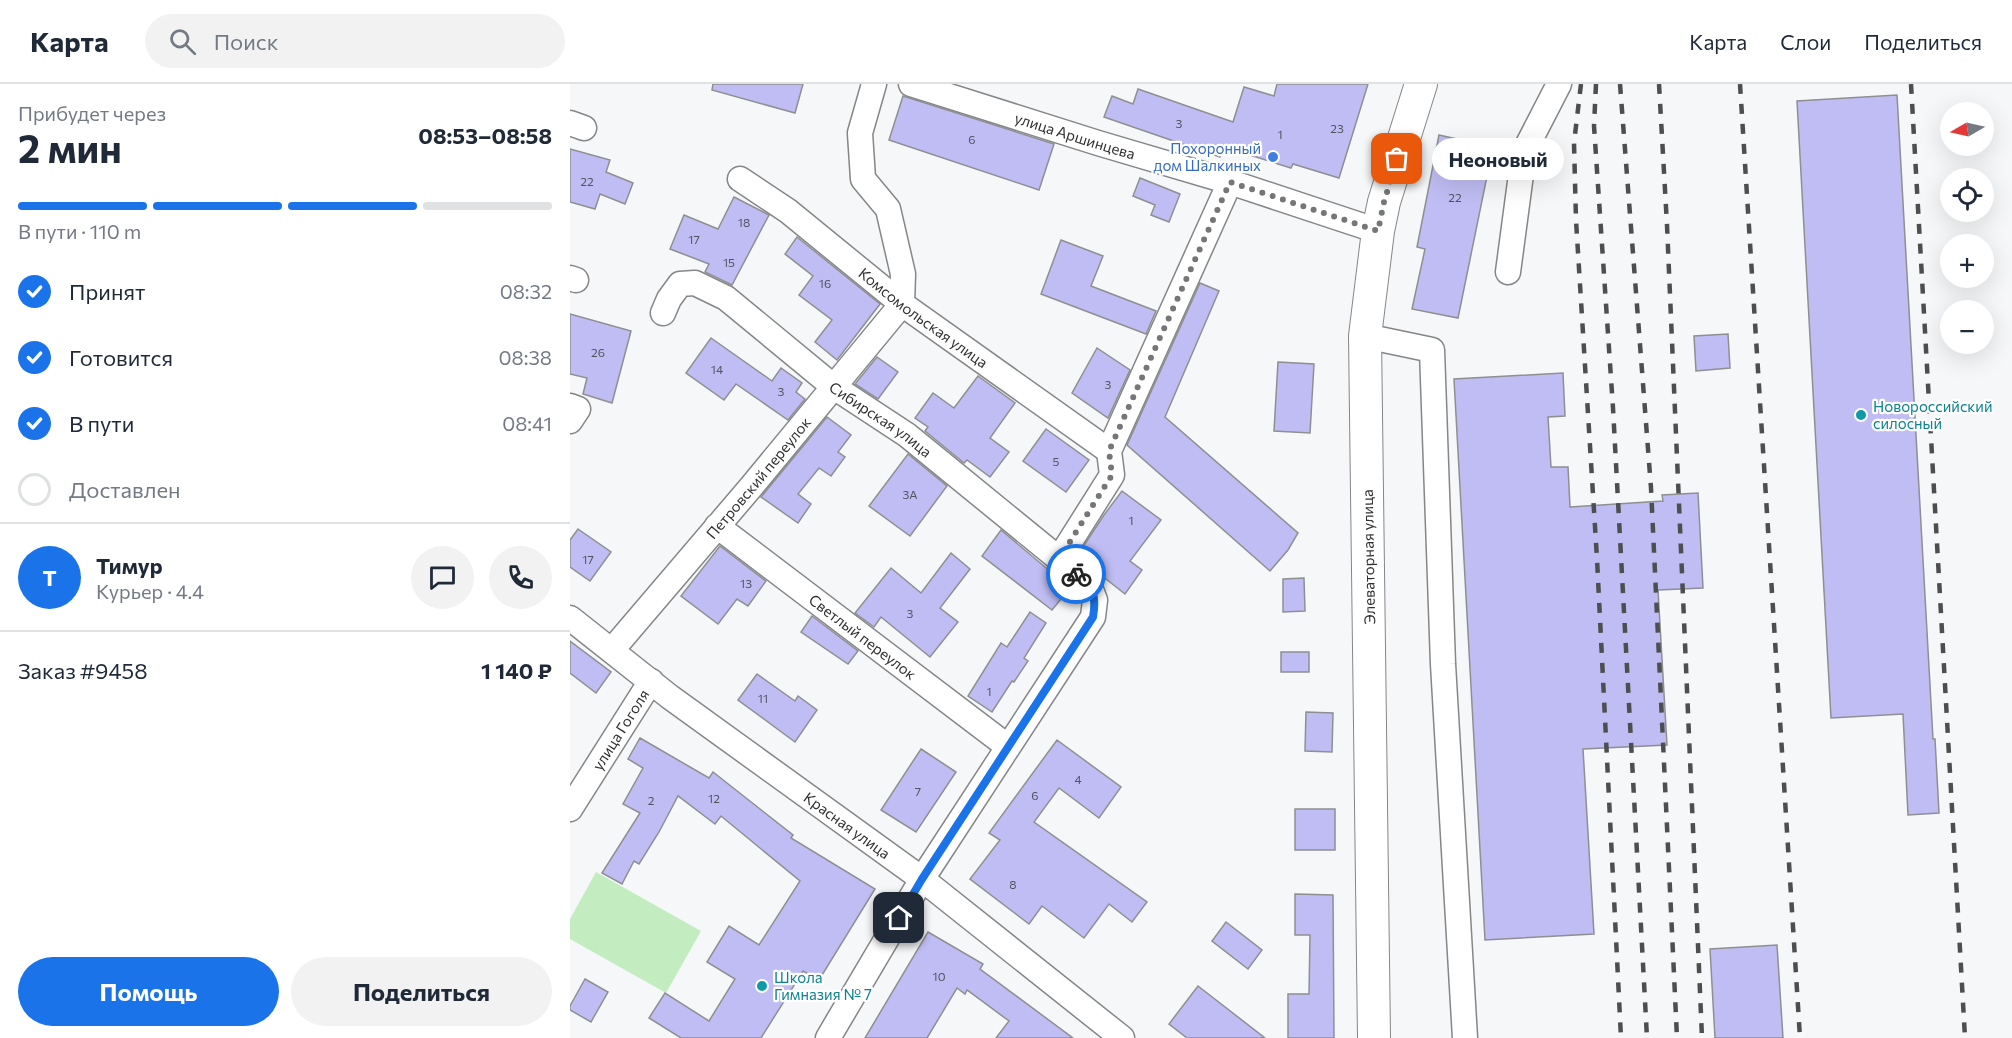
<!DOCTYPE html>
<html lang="ru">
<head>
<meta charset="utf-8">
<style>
	:root { --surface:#fff; --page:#f2f2f3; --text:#1f2937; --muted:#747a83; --line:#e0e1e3; --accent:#1a73e8 }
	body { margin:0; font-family:Commissioner,sans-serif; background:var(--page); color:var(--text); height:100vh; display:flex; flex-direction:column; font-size:22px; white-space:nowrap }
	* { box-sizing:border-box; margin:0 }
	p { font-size:20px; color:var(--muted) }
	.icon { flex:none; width:33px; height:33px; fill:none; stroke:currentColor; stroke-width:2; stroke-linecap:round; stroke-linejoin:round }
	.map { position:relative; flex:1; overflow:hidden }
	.details { display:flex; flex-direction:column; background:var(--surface); width:570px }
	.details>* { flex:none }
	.needle { width:39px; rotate:261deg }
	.tools { position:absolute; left:1370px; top:18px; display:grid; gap:12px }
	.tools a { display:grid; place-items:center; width:54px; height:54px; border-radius:50%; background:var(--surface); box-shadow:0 6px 24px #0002; font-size:30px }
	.pin { position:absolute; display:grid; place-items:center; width:51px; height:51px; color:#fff; margin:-26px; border-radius:12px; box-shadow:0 3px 9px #0006 }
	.courier { position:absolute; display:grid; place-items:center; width:60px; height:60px; margin:-30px; border:4px solid #1a73e8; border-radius:50%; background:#fff; color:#222; box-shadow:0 2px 8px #0007 }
	.bubble { position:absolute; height:42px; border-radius:21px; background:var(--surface); box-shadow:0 6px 24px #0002; font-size:20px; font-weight:700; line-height:42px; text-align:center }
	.summary em { font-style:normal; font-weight:700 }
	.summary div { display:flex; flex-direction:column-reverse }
	.summary { display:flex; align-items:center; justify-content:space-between; height:102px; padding:0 18px }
	h1 { font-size:39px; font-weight:700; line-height:45px }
	.bar { display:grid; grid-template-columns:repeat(4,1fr); gap:9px 6px; align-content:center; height:72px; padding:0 18px }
	.bar i { height:8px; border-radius:4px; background:var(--line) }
	.bar .on { background:var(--accent) }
	.bar p { grid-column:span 4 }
	.line { display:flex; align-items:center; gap:15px; padding:0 18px; border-top:2px solid var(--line) }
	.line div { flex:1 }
	.round { display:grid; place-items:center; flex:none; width:63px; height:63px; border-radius:32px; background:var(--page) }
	ol { padding:0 18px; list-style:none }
	li { display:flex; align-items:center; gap:18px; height:66px }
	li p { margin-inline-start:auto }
	li .icon { padding:6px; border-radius:50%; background:var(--accent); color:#fff; stroke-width:4 }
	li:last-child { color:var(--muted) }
	li i { width:33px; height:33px; border:3px solid var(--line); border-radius:50% }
	.button { display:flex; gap:12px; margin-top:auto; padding:12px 18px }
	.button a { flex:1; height:69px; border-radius:36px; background:var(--accent); color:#fff; font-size:24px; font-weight:700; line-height:69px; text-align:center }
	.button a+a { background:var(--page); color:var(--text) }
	header { display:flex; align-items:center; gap:36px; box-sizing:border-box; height:84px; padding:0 30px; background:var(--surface); border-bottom:2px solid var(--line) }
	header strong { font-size:28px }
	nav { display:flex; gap:33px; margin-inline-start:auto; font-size:21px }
	.search { width:420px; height:54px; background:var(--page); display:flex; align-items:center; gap:15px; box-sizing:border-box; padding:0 21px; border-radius:33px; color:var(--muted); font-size:22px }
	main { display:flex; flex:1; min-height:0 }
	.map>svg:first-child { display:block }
</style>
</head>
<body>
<header>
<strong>Карта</strong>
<div class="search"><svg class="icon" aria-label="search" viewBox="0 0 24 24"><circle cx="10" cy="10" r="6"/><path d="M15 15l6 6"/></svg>Поиск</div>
<nav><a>Карта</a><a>Слои</a><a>Поделиться</a></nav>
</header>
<main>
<section class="details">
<div class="summary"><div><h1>2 мин</h1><p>Прибудет через</p></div><em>08:53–08:58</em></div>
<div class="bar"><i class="on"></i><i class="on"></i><i class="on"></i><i></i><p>В пути · 110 m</p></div>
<ol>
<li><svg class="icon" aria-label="check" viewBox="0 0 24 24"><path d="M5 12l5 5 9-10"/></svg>Принят<p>08:32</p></li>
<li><svg class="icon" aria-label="check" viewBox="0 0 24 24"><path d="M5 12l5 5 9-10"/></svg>Готовится<p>08:38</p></li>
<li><svg class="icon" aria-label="check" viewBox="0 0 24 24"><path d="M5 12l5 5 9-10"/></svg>В пути<p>08:41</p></li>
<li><i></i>Доставлен</li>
</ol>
<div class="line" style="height:108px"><b class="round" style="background:var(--accent);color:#fff">Т</b><div><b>Тимур</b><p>Курьер · 4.4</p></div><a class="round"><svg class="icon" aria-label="chat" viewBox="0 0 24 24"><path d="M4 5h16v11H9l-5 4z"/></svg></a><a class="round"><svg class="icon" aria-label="phone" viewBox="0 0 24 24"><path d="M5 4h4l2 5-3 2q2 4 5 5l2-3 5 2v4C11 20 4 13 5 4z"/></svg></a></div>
<div class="line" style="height:78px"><div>Заказ #9458</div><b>1 140 ₽</b></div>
<div class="button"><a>Помощь</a><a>Поделиться</a></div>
</section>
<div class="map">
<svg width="1442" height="954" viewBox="0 0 1442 954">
	<rect width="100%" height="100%" fill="#f5f7f9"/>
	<path fill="#c3edc1" d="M26,788L131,847L96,909L0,855V835Z"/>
	<g fill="#c0bdf4" stroke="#8f8f92" stroke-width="1.5">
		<path d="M143,0H233L225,29L142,6Z"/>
		<path d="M707,0H798L769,94L723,80L721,84L654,63L650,73L534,33L542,12L563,20L568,5L663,38L674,3L704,12Z"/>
		<path d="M1327,11L1363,655H1365L1369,729L1338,731L1333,630L1261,634L1227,17Z"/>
		<path d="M333,12L484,60L469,106L319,56Z"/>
		<path d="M869,51L923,63L888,234L842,225L855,165L847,163Z"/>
		<path d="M0,65L40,76L36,88L63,99L55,120L30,110L25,125L0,118Z"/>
		<path d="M570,94L610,110L599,138L581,131L585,121L563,112Z"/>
		<path d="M164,113L199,131L162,201L135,188L139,180L100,165L114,131L148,145Z"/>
		<path d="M227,153L310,220L267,276L245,258L262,236L229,211L243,192L215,170Z"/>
		<path d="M491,156L533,172L521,202L586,227L576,250L471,210Z"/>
		<path d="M630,199L649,207L595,333L728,449L718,466L700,487L557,361Z"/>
		<path d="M0,230L61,247L42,319L13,310L17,294L0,290Z"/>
		<path d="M1158,250L1160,284L1126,287L1124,252Z"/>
		<path d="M141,254L202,297L211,284L232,299L226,308L235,315L218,336L166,300L154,316L116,289Z"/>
		<path d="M527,264L560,286L538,334L502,309Z"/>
		<path d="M307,273L328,288L308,315L285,300Z"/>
		<path d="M708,278L744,280L740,349L704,347Z"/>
		<path d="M993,289L995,332L978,333L981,383H998L1000,423L1093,417L1092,411L1128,409L1133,504L1088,506L1097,661L1013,665L1024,850L915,856L884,295Z"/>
		<path d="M408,292L445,319L420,354L439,368L420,393L397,376L394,379L355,347L358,343L345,334L363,309L384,324Z"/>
		<path d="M257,333L281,351L268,368L275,373L261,392L249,384L228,410L241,420L228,439L191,413Z"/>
		<path d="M476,345L519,376L496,408L453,377Z"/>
		<path d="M338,370L377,402L340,452L299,422Z"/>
		<path d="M552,407L591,436L560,477L572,486L555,510L507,472L534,431Z"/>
		<path d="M8,445L41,468L20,497L0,483V456Z"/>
		<path d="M431,446L500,504L482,526L412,472Z"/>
		<path d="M150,462L196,497L178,522L167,515L148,540L111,512Z"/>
		<path d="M381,469L400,485L370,524L388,538L360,573L311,533L304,543L285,529L321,484L351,509Z"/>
		<path d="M734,494L735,527L713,528V495Z"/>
		<path d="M460,528L476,539L454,574L458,577L444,598L442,597L422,628L398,612L431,559L437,563Z"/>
		<path d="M242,532L288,567L278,580L231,548Z"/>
		<path d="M0,557L41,588L26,609L0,589Z"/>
		<rect x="711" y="568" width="28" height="20"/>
		<path d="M187,590L225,617L228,612L247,626L225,658L168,616Z"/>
		<path d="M736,628L763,629L762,668L735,667Z"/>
		<path d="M70,654L139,694L143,688L223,751L221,754L305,805L249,896L233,887L191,954H111L79,934L95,909L139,937L165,895L137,878L159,842L189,861L230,797L151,732L145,740L108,712L89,748L69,780L64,777L52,800L32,789L70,729L53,720L73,684L58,675Z"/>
		<path d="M487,656L551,703L529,734L489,704L464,738L577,818L562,838L539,820L514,854L472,822L459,840L400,795L430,756L419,749Z"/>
		<path d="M351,665L386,688L346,748L311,726Z"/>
		<rect x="725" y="725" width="40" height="41"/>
		<path d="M725,810L763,811L764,954H718V910H739L740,851H725Z"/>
		<path d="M656,838L692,866L678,885L642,857Z"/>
		<path d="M358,848L413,880L410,885L503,954H426L439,937L397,906L395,910L387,904L357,954H295Z"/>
		<path d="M1207,861L1213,954H1145L1140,865Z"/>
		<path d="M15,895L38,908L21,938L0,926V922Z"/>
		<path d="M628,902L695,954H617L599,940Z"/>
	</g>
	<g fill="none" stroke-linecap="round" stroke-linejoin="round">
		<g stroke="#858688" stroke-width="27">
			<g id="minor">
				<path d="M304,0L290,49L293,95L318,125L333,190L332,220"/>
				<path id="s1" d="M341,0L528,59L660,98L808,147"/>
				<path d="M0,39L14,44"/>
				<path id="s2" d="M170,95L218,127L332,220L539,367"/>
				<path d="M938,188L954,68L989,0"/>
				<path d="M0,194L6,196"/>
				<path id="s3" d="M93,229L99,215L110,200L125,199L156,214L264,303L337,351L489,475L520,503L525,516L523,533L352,795L258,954"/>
				<path d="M795,252L862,266L873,580L895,954"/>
				<path d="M0,322L8,325L0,337"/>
				<path id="s4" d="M147,442L437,662"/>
				<path d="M489,475L542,391L539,367L660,98"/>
				<path id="s5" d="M0,534L100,613L352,795L552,954"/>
				<path id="s6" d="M42,566L181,403L332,220"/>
				<path id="s7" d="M0,725L81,597"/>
			</g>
		</g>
		<g stroke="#858688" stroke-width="34">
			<path id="major" d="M804,954L795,252L808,147L814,118L851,0"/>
		</g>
		<use href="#minor" stroke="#fff" stroke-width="24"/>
		<use href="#major" stroke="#fff" stroke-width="32"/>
		<g stroke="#4d4e4f" stroke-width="4.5" stroke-dasharray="10 10" stroke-linecap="butt">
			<path d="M1011,0L1004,59L1006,136L1027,475L1051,954"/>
			<path d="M1026,0L1024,42L1043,324L1077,954"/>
			<path d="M1050,0L1081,404L1107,954"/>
			<path d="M1089,0L1097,141L1132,954"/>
			<path d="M1170,0L1230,954"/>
			<path d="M1341,0L1395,954"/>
		</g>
	</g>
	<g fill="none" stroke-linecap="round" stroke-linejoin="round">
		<path stroke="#747677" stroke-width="6" stroke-dasharray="0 10.8" d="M506,490L489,475L542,391L539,367L660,98L808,147L814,118L827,75"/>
		<path stroke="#1a73e8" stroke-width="8" d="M329,834L352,795L523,533C527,510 523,505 506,490"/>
	</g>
	<circle fill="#3f7fe0" stroke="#fff" stroke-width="2" cx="703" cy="73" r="6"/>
	<g fill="#0f9aa8" stroke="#fff" stroke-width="2">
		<circle cx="1291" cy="331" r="6"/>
		<circle cx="192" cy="902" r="6"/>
	</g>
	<g text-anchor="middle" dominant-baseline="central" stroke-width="4.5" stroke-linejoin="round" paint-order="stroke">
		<g font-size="12" fill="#535362">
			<text x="609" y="39">3</text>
			<text x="767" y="44">23</text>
			<text x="710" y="50">1</text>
			<text x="402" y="55">6</text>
			<text x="17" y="97">22</text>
			<text x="885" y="113">22</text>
			<text x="174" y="138">18</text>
			<text x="124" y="155">17</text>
			<text x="159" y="178">15</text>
			<text x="255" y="199">16</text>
			<text x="28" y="268">26</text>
			<text x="147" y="285">14</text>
			<text x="538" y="300">3</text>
			<text x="211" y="307">3</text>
			<text x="486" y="377">5</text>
			<text x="340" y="410">3А</text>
			<text x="561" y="436">1</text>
			<text x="18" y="475">17</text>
			<text x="176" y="499">13</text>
			<text x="340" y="529">3</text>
			<text x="419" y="607">1</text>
			<text x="193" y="614">11</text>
			<text x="508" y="695">4</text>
			<text x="348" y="707">7</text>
			<text x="465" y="711">6</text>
			<text x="144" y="714">12</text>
			<text x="81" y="716">2</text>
			<text x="443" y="800">8</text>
			<text x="369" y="892">10</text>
		</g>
		<g font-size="15" fill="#2f3031" stroke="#fff">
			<text stroke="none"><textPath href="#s1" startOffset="172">улица Аршинцева</textPath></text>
			<text stroke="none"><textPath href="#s2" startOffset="230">Комсомольская улица</textPath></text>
			<text stroke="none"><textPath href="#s3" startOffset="280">Сибирская улица</textPath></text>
			<text stroke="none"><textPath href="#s6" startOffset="226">Петровский переулок</textPath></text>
			<text transform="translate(798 473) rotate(-91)">Элеваторная улица</text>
			<text stroke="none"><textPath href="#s4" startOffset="183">Светлый переулок</textPath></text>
			<text stroke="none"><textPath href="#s7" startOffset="94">улица Гоголя</textPath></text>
			<text stroke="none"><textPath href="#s5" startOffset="346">Красная улица</textPath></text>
		</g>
		<g font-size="15" fill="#366cbe" stroke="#fff" text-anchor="end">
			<text x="691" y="64">Похоронный<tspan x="691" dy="17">дом Шалкиных</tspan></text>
		</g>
		<g font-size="15" fill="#0d838f" stroke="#fff" text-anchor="start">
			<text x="1303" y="322">Новороссийский<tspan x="1303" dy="17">силосный</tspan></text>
			<text x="204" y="893">Школа<tspan x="204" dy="17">Гимназия № 7</tspan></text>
		</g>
	</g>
</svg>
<div class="tools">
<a><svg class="needle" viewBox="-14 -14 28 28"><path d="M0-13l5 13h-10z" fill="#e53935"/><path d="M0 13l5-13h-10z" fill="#747a83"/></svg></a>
<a><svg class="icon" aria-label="locate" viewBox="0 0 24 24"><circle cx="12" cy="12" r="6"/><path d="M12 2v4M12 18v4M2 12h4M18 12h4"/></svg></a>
<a>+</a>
<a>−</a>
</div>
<div class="pin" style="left:827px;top:75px;background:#ea580c"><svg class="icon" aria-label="bag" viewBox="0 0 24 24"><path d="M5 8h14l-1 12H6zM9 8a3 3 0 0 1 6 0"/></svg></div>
<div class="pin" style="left:329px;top:834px;background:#1f2937"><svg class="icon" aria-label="home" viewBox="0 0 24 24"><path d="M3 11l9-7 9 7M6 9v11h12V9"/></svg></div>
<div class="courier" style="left:506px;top:490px"><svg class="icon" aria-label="bike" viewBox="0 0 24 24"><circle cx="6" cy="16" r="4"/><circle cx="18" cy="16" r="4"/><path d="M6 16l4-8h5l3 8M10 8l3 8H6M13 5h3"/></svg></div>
<div class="bubble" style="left:862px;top:54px;width:132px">Неоновый</div>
</div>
</main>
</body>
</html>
